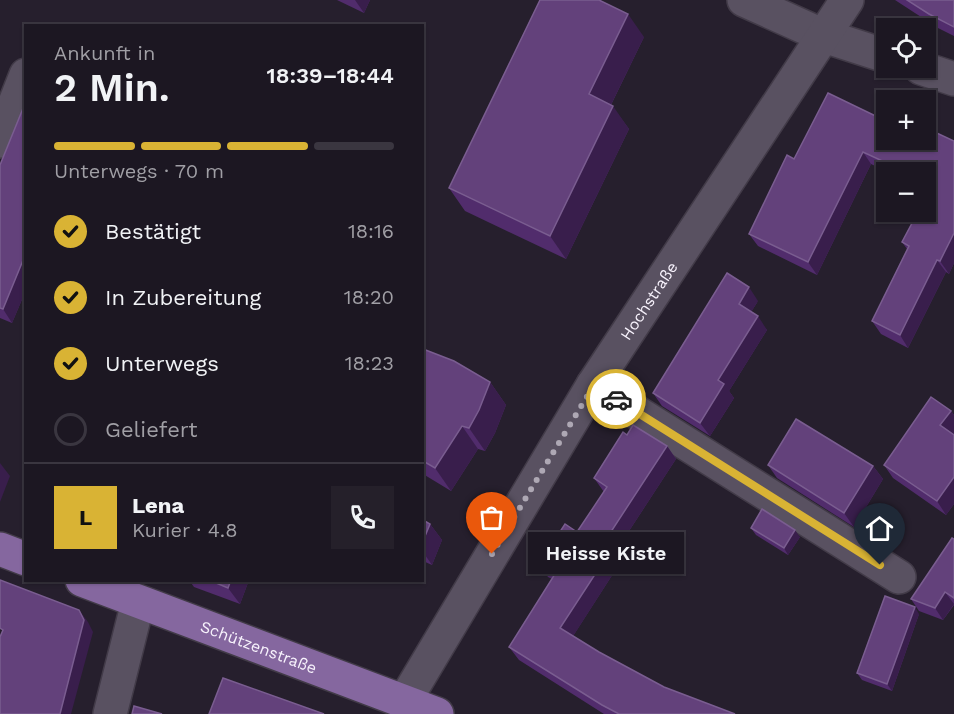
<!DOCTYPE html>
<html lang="de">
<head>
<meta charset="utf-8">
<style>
	:root { --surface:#1c1722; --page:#25202a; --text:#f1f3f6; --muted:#a09fa5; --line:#3a3640; --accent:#d9b334 }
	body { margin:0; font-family:"Work Sans",sans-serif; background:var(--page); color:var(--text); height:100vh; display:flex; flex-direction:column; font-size:22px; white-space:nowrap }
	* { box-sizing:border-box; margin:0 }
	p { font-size:20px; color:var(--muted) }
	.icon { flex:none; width:33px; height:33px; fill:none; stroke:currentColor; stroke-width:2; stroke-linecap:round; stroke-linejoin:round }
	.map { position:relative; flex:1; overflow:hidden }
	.side { position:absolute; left:24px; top:24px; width:400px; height:558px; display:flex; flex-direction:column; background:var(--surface); border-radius:0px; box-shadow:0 2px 4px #0004,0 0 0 2px var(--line) }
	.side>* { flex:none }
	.controls { position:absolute; left:876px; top:18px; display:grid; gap:12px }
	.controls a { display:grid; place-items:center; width:60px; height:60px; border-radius:0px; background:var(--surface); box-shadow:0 2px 4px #0004,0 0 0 2px var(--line); font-size:30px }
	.pin { position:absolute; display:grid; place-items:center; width:51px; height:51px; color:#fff; margin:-62px -26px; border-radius:50% 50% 50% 0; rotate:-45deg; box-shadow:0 0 6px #0007 }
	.pin .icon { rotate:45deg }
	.courier { position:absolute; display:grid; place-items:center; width:60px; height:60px; margin:-30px; border:4px solid #d9b334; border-radius:50%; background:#fff; color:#222; box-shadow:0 2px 8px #0007 }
	.bubble { position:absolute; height:42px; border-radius:0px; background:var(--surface); box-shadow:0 2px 4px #0004,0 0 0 2px var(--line); font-size:20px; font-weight:600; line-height:42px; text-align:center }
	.summary em { font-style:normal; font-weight:600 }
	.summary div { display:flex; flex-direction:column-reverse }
	.summary { display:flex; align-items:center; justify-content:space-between; height:102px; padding:0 30px }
	h1 { font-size:39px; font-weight:600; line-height:45px }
	.bar { display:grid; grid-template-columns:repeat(4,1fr); gap:9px 6px; align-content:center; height:72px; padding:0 30px }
	.bar i { height:8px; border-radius:4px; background:var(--line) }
	.bar .selected { background:var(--accent) }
	.bar p { grid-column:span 4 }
	.line { display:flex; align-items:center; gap:15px; padding:0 30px; border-top:2px solid var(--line) }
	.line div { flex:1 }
	.round { display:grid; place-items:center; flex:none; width:63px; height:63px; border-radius:0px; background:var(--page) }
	ol { padding:0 30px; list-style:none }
	li { display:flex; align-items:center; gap:18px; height:66px }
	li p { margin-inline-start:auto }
	li .icon { padding:6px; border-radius:50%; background:var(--accent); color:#111; stroke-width:4 }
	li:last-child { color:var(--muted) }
	li i { width:33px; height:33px; border:3px solid var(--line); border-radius:50% }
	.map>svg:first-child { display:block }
</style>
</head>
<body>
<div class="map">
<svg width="954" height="714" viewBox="0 0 954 714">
	<rect width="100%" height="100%" fill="#261f2d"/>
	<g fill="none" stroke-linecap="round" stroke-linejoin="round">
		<g stroke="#423b48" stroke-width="36">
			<g id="minor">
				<path d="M744,0L824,36L886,56"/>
				<path d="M921,68L954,79"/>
				<path d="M0,141L26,75"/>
				<path d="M593,385L899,577"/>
				<path id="s1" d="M404,702L593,385L847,0"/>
				<path d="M110,714L138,602"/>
			</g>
		</g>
		<g stroke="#423b48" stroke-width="36">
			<g id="major">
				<path d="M0,549L26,559"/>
				<path id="s2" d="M82,580L437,714"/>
			</g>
		</g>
		<use href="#minor" stroke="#595161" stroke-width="33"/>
		<use href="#major" stroke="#85679f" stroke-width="33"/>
	</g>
	<g fill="#512c6c">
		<path d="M337,0H370L364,13Z"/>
		<path d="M895,0H954V36L938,28Z"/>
		<path d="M644,37L611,105L629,129L566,259L465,211L449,188Z"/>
		<path d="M26,101V290L12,323L0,318V165Z"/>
		<path d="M886,140L954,141V263L949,274L946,272L908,348L881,334L872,321L907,249L902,242L928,191L926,190V172H888L871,164L817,275L758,246L749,234L794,159Z"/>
		<path d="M758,301L751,312L767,330L729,391L734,398L710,436L662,406L653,393Z"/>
		<path d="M423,349L490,382L506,405L495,433L485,451L478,449L451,491L423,474Z"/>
		<path d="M951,411L954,415V433L953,434L954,435V504L946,515L893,478L884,465Z"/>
		<path d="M627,435L667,446L676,459L612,557L618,566L573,636L599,652L664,687L735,714H604L519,660L509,647L552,579L548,577L539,564L577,532L604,492L594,478Z"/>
		<path d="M768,465L873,466L883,479L854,527L777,478Z"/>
		<path d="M423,520L430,524L442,540L432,565L423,561Z"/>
		<path d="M751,528L800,537L788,555L756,535Z"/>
		<path d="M954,539V605L943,620L919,611L911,599Z"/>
		<path d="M189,580H249L240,604L194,587Z"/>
		<path d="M919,614L892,691L862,680L857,673Z"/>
	</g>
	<g fill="#391e4c">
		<path d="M355,0H370L364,13Z"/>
		<path d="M628,14L644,37L605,117L589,94Z"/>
		<path d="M613,106L629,129L566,259L550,236Z"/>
		<path d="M863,152L871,164L817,275L808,262Z"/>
		<path d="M954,233V263L949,274L940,261Z"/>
		<path d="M26,253V290L12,323L3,309Z"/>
		<path d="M937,260L946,272L908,348L900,335Z"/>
		<path d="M749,287L758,301L748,317L739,304Z"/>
		<path d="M758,316L767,330L729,391L734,398L710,436L700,423L718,380Z"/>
		<path d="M490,382L506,405L495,433L485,451L469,428Z"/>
		<path d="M951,411L954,415V433L950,439L940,425Z"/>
		<path d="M462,426L478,449L451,491L435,468Z"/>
		<path d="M667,446L676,459L612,557L618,566L570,641L560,628L601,547Z"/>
		<path d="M0,463L10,476L0,502Z"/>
		<path d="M873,466L883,479L854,527L844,513Z"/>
		<path d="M954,477V504L946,515L937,501Z"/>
		<path d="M430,524L442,540L432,565L423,552V541Z"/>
		<path d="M795,530L800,537L788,555L784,548Z"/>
		<path d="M231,580H249L240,604L228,588Z"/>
		<path d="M945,592L954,604L943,620L935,608Z"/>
		<path d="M915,607L919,614L892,691L887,684Z"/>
		<path d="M79,610L88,622L93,632L71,714H60Z"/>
	</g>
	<g fill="#63417b" stroke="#7a5d90" stroke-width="1.5">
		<path d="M540,0H599L628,14L589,94L613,106L550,236L449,188Z"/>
		<path d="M907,0H954V27L929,14Z"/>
		<path d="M828,93L886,121V140H926V128L954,141V233L940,261L937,260L900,335L872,321L909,246L902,242L918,212H926V197L932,185L926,182V172H906L863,152L808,262L749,234L787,155L794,159Z"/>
		<path d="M26,101V253L3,309L0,308V165Z"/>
		<path d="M727,273L749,287L739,304L758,316L718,380L724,384L700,423L653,393Z"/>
		<path d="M423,349L454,361L490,382L479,410L469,428L462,426L435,468L423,461Z"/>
		<path d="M931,397L951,411L940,425L954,435V477L937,501L884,465Z"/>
		<path d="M796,419L873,466L844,513L768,465Z"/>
		<path d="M633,425L667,446L601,547L609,553L560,628L599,652L664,687L735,714H619L602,705L509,647L555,574L539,564L565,524L577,532L607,487L594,478L623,432L627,435Z"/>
		<path d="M762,509L795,530L784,548L751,528Z"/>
		<path d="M423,520L430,524L423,541Z"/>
		<path d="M952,538L954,539V598L945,592L935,608L911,599Z"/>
		<path d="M0,580L79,610L84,620L60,714H0V637L3,630L0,628Z"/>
		<path d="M209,580H231L228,588Z"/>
		<path d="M885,596L915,607L887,684L857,673Z"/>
		<path d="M223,678L324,714H209Z"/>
		<path d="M134,706L162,714H132Z"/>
	</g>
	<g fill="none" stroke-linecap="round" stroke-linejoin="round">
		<path stroke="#aea8b4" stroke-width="6" stroke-dasharray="0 10.8" d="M492,554L594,385L616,399"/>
		<path stroke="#d9b334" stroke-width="8" d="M616,399L880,565"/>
	</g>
	<g text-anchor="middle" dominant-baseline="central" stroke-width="5" stroke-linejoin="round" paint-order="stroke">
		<g font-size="16" fill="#f7f2fc" stroke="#1d1523">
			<text stroke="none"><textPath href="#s1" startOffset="470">Hochstraße</textPath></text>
			<text stroke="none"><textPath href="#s2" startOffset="189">Schützenstraße</textPath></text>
		</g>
	</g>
</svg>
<div class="controls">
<a><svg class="icon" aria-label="locate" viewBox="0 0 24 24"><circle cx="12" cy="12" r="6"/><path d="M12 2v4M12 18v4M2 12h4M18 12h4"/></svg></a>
<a>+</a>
<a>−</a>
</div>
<div class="pin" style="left:492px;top:554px;background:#ea580c"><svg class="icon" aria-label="bag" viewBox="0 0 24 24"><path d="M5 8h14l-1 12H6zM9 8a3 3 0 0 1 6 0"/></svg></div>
<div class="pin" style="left:880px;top:565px;background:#1f2937"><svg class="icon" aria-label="home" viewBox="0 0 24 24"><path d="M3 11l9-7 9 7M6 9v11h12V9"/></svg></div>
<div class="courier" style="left:616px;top:399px"><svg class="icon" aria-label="car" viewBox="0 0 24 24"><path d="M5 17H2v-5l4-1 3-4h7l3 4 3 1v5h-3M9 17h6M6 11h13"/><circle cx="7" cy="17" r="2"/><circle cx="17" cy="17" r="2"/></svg></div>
<div class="bubble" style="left:528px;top:532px;width:156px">Heisse Kiste</div>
<section class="side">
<div class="summary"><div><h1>2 Min.</h1><p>Ankunft in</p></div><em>18:39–18:44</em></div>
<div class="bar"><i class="selected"></i><i class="selected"></i><i class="selected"></i><i></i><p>Unterwegs · 70 m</p></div>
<ol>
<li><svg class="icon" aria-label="check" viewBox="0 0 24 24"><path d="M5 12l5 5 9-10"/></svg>Bestätigt<p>18:16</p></li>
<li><svg class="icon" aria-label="check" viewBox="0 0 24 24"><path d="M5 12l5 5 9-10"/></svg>In Zubereitung<p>18:20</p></li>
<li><svg class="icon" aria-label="check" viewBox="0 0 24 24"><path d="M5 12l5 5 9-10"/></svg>Unterwegs<p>18:23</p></li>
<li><i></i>Geliefert</li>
</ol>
<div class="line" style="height:108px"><b class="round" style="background:var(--accent);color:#111">L</b><div><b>Lena</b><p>Kurier · 4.8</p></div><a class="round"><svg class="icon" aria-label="phone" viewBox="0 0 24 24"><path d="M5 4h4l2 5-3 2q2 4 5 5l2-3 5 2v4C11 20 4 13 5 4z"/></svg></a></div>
</section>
</div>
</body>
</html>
